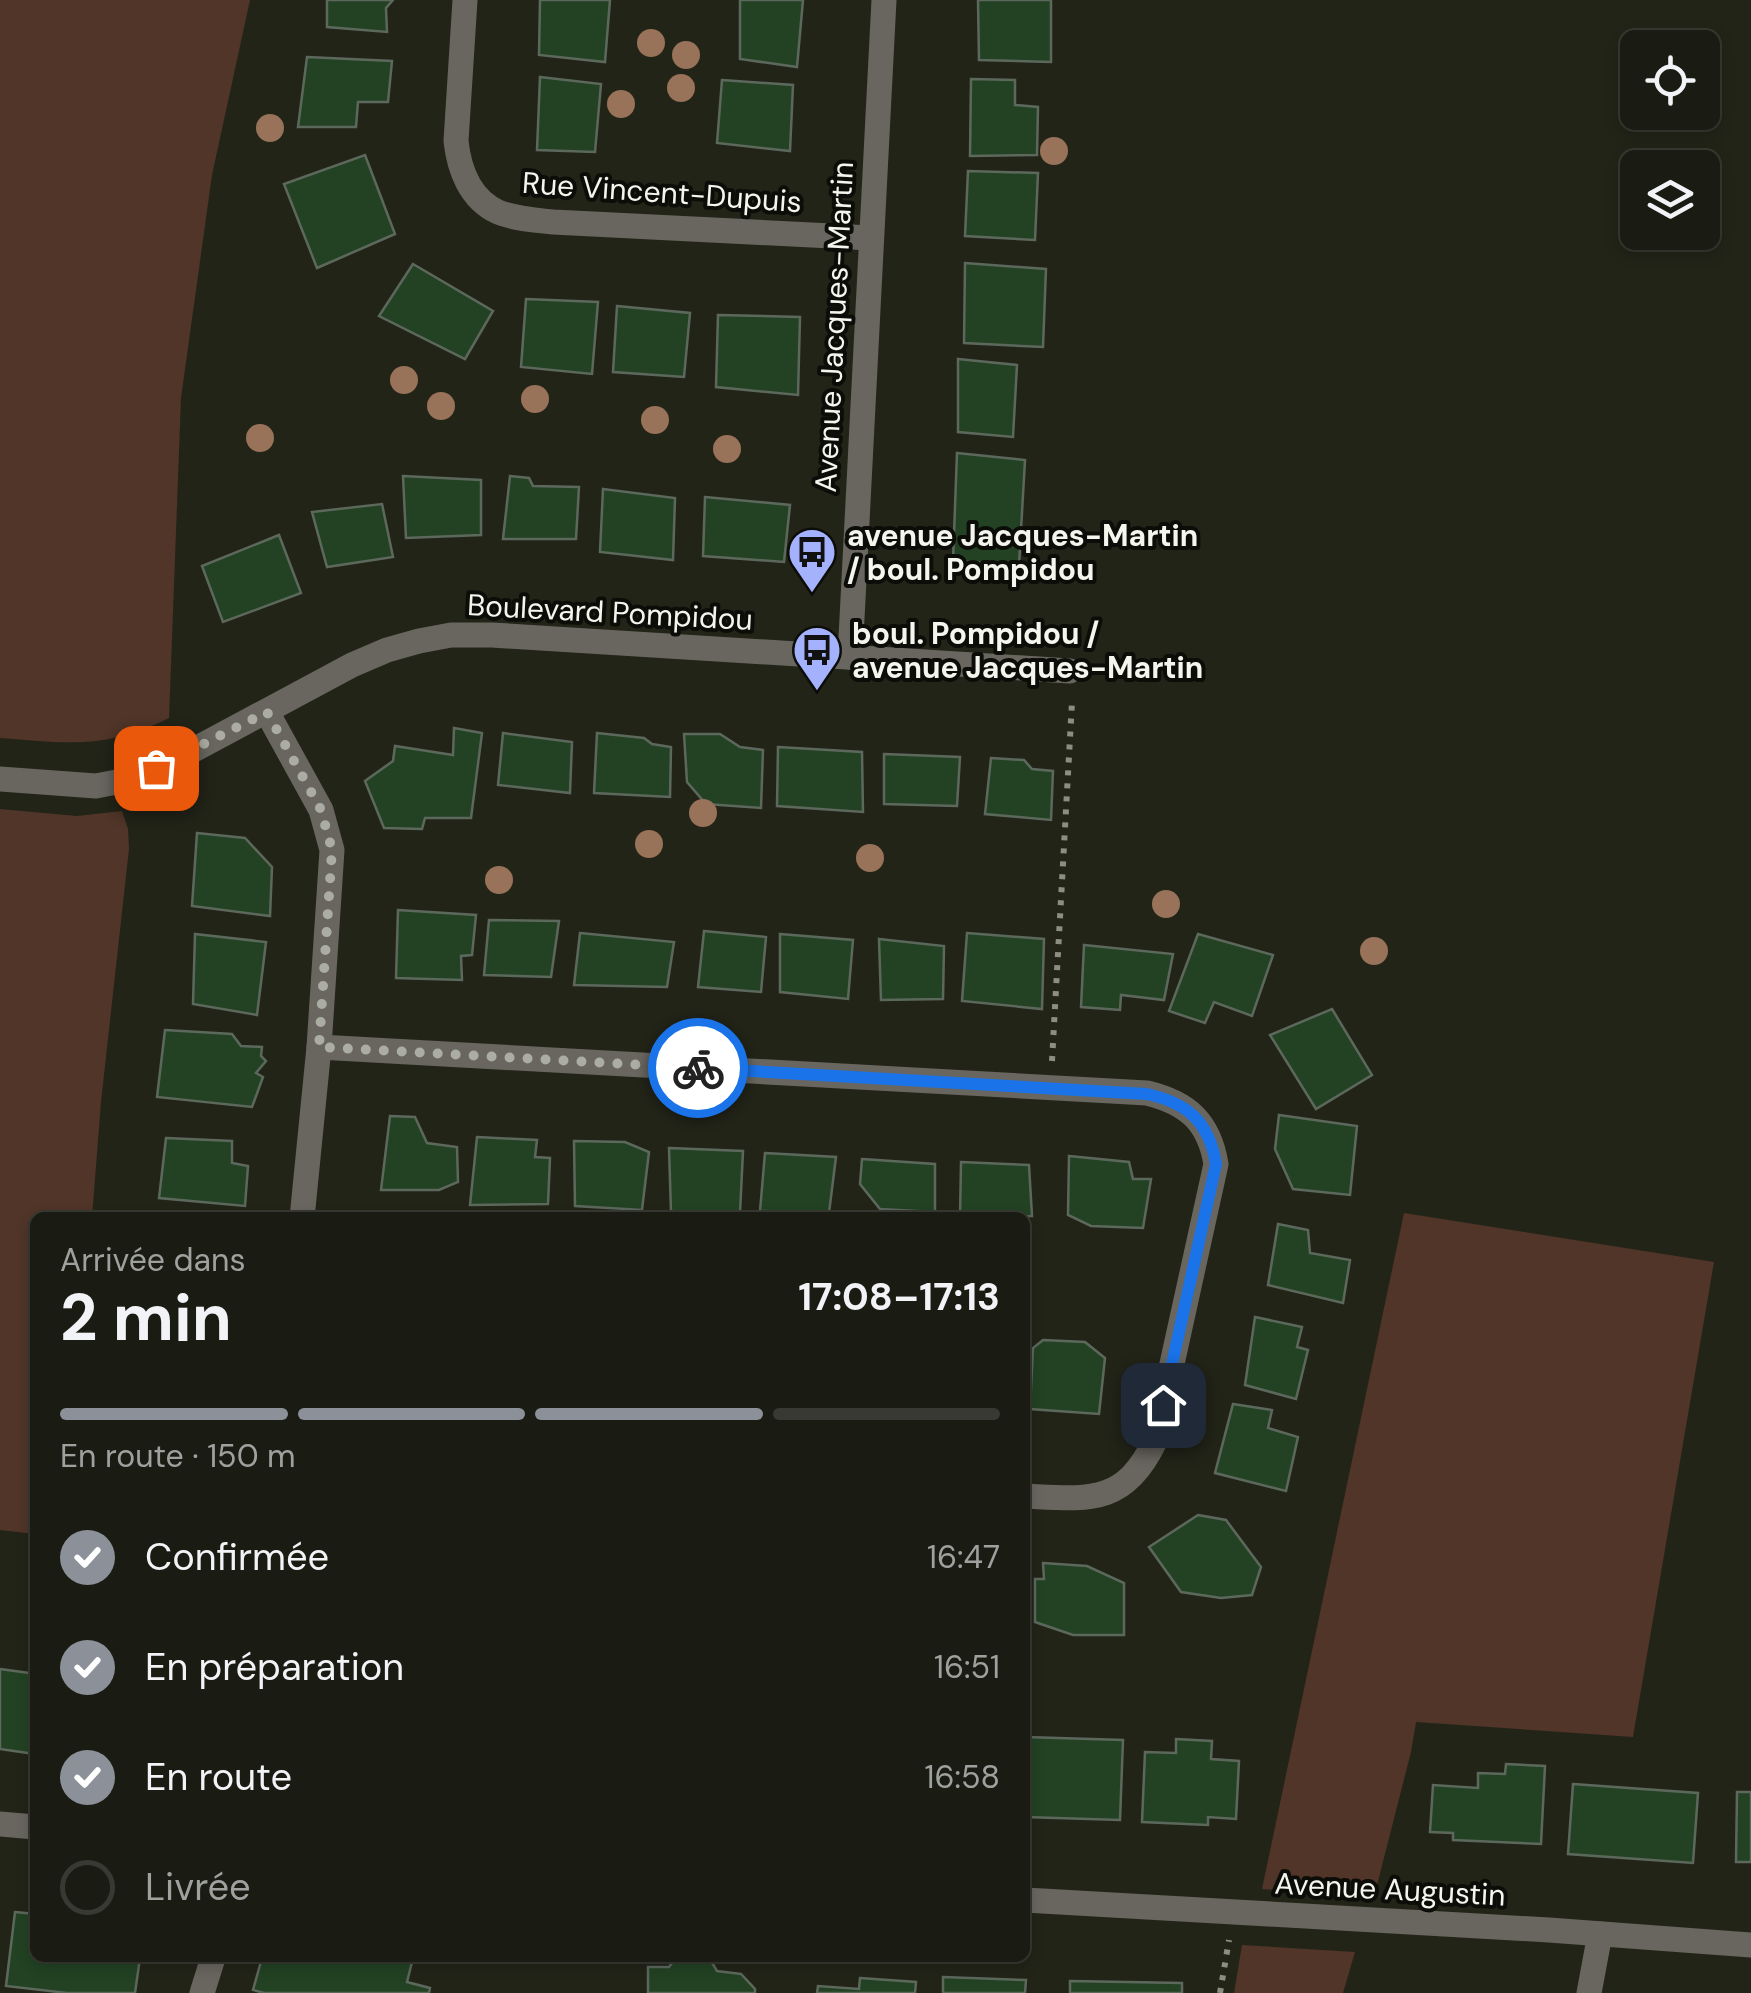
<!DOCTYPE html>
<html lang="fr">
<head>
<meta charset="utf-8">
<style>
	:root { --surface:#1a1b12; --page:#23241b; --text:#f1f3f6; --muted:#9fa19f; --line:#383932; --accent:#8c9099 }
	body { margin:0; font-family:"DM Sans",sans-serif; background:var(--page); color:var(--text); height:100vh; display:flex; flex-direction:column; font-size:38px; white-space:nowrap }
	* { box-sizing:border-box; margin:0 }
	p { font-size:32px; color:var(--muted) }
	.icon { flex:none; width:55px; height:55px; fill:none; stroke:currentColor; stroke-width:2; stroke-linecap:round; stroke-linejoin:round }
	.map { position:relative; flex:1; overflow:hidden }
	.drawer { position:absolute; left:30px; top:1212px; width:1000px; height:750px; display:flex; flex-direction:column; background:var(--surface); border-radius:15px; box-shadow:0 5px 15px #0003,0 0 0 2px var(--line) }
	.drawer>* { flex:none }
	.controls { position:absolute; left:1620px; top:30px; display:grid; gap:20px }
	.controls a { display:grid; place-items:center; width:100px; height:100px; border-radius:15px; background:var(--surface); box-shadow:0 5px 15px #0003,0 0 0 2px var(--line); font-size:50px }
	.pin { position:absolute; display:grid; place-items:center; width:85px; height:85px; color:#fff; margin:-42px; border-radius:20px; box-shadow:0 5px 15px #0006 }
	.courier { position:absolute; display:grid; place-items:center; width:100px; height:100px; margin:-50px; border:8px solid #1a73e8; border-radius:50%; background:#fff; color:#222; box-shadow:0 2px 12px #0007 }
	.summary em { font-style:normal; font-weight:700 }
	.summary div { display:flex; flex-direction:column-reverse }
	.summary { display:flex; align-items:center; justify-content:space-between; height:170px; padding:0 30px }
	h1 { font-size:65px; font-weight:700; line-height:75px }
	.bar { display:grid; grid-template-columns:repeat(4,1fr); gap:15px 10px; align-content:center; height:120px; padding:0 30px }
	.bar i { height:12px; border-radius:8px; background:var(--line) }
	.bar .on { background:var(--accent) }
	.bar p { grid-column:span 4 }
	ol { padding:0 30px; list-style:none }
	li { display:flex; align-items:center; gap:30px; height:110px }
	li p { margin-inline-start:auto }
	li .icon { padding:10px; border-radius:50%; background:var(--accent); color:#fff; stroke-width:4 }
	li:last-child { color:var(--muted) }
	li i { width:55px; height:55px; border:5px solid var(--line); border-radius:50% }
	.map>svg:first-child { display:block }
</style>
</head>
<body>
<div class="map">
<svg width="1751" height="1993" viewBox="0 0 1751 1993">
	<rect width="100%" height="100%" fill="#232418"/>
	<g fill="#503528">
		<path d="M0,0H250L212,175L181,398L169,718C104,750 69,743 0,738Z"/>
		<path d="M0,809L77,816L122,811L128,829L129,849L101,1102L92,1217L35,1218V1534L0,1530Z"/>
		<path d="M1404,1213L1714,1262L1633,1737L1416,1722L1411,1752L1374,1897L1262,1889Z"/>
		<path d="M1242,1945L1355,1952L1343,1993H1234Z"/>
	</g>
	<g fill="#224223" stroke="#5d685d" stroke-width="2.5">
		<path d="M327,0H393L386,8L387,32L327,27Z"/>
		<path d="M540,0H610L605,62L539,55Z"/>
		<path d="M740,0H803L797,67L740,59Z"/>
		<path d="M978,0H1051V62L979,60Z"/>
		<path d="M307,57L392,61L388,102H358L356,127H298Z"/>
		<path d="M540,77L601,84L595,152L537,150Z"/>
		<path d="M971,79L1015,80V105L1038,107L1037,155L970,156Z"/>
		<path d="M722,80L793,85L790,151L717,143Z"/>
		<path d="M365,155L395,234L317,268L284,184Z"/>
		<path d="M968,171L1038,173L1035,240L965,236Z"/>
		<path d="M965,263L1046,269L1043,347L964,343Z"/>
		<path d="M413,264L493,311L465,359L379,316Z"/>
		<path d="M526,299L598,302L592,374L521,367Z"/>
		<path d="M617,306L690,313L684,377L613,372Z"/>
		<path d="M718,315L800,317L798,395L716,387Z"/>
		<path d="M958,359L1017,365L1013,437L958,432Z"/>
		<path d="M957,453L1025,460L1019,565L953,561Z"/>
		<path d="M403,476L481,480V535L406,538Z"/>
		<path d="M510,476L529,478L533,486L579,487L576,539H503Z"/>
		<path d="M603,489L675,498L673,560L600,552Z"/>
		<path d="M705,497L790,505L784,562L703,556Z"/>
		<path d="M382,504L393,557L327,567L312,512Z"/>
		<path d="M279,535L301,593L223,622L202,566Z"/>
		<path d="M454,728L482,733L471,818H425L422,829L384,828L365,781L393,761L395,746L453,755Z"/>
		<path d="M503,733L572,742L570,793L498,785Z"/>
		<path d="M597,733L644,738L652,744L671,747L670,797L594,793Z"/>
		<path d="M684,734H720L740,747L763,750L761,808L706,804L687,782Z"/>
		<path d="M778,747L862,752L863,812L777,806Z"/>
		<path d="M884,754L960,757L957,806L884,804Z"/>
		<path d="M991,758L1024,760L1032,769L1053,771L1051,820L985,814Z"/>
		<path d="M197,833L245,838L272,867L270,916L192,906Z"/>
		<path d="M398,910L476,915L472,955L461,956L462,980L396,978Z"/>
		<path d="M489,920L559,921L551,977L484,975Z"/>
		<path d="M704,931L766,937L761,992L698,987Z"/>
		<path d="M580,933L674,942L667,987L574,985Z"/>
		<path d="M967,933L1044,939L1042,1009L962,1001Z"/>
		<path d="M195,934L266,942L257,1015L193,1004Z"/>
		<path d="M780,934L853,940L848,999L780,992Z"/>
		<path d="M1198,934L1273,955L1252,1016L1214,1002L1205,1023L1169,1011Z"/>
		<path d="M879,939L944,946L943,999L881,1000Z"/>
		<path d="M1084,945L1173,954L1164,1000L1121,995L1120,1010L1081,1007Z"/>
		<path d="M1332,1009L1372,1075L1316,1109L1270,1035Z"/>
		<path d="M165,1030L232,1034L241,1046L262,1047L261,1056L266,1061L256,1073L263,1077L252,1107L157,1097Z"/>
		<path d="M1279,1115L1357,1126L1350,1195L1293,1189L1275,1149Z"/>
		<path d="M390,1116L415,1117L427,1143L457,1147L458,1182L439,1190H381Z"/>
		<path d="M477,1137L537,1140L535,1157L550,1158L548,1204L470,1205Z"/>
		<path d="M166,1138L232,1141V1163L248,1166L245,1206L159,1198Z"/>
		<path d="M574,1141L625,1142L649,1152L642,1210L575,1206Z"/>
		<path d="M669,1148L743,1151L740,1213L671,1212Z"/>
		<path d="M765,1153L836,1157L829,1213L760,1211Z"/>
		<path d="M1069,1156L1129,1162L1133,1179H1151L1143,1228L1091,1226L1068,1215Z"/>
		<path d="M862,1159L935,1164V1212L880,1209L860,1184Z"/>
		<path d="M961,1162L1029,1165L1032,1216L960,1217Z"/>
		<path d="M1278,1224L1308,1230L1310,1253L1350,1260L1343,1303L1268,1285Z"/>
		<path d="M1255,1317L1302,1327L1297,1347L1308,1350L1296,1399L1245,1385Z"/>
		<path d="M1043,1340L1085,1342L1105,1358L1099,1414L1030,1409L1033,1348Z"/>
		<path d="M1233,1404L1272,1410L1268,1428L1298,1437L1286,1491L1215,1473Z"/>
		<path d="M1198,1515L1226,1520L1261,1567L1252,1595L1221,1598L1181,1592L1149,1547Z"/>
		<path d="M1043,1563L1087,1566L1124,1583V1635H1073L1035,1622V1579H1044Z"/>
		<path d="M0,1669L29,1673L35,1679V1754L0,1749Z"/>
		<path d="M1025,1737L1123,1740L1120,1820L1025,1817Z"/>
		<path d="M1176,1739L1212,1741L1211,1759L1239,1761L1236,1819L1208,1817V1825L1142,1822L1145,1752L1176,1753Z"/>
		<path d="M1506,1764L1545,1766L1541,1844L1453,1840V1833L1430,1832L1433,1785L1478,1788V1773L1505,1774Z"/>
		<path d="M1573,1784L1698,1793L1693,1863L1568,1854Z"/>
		<path d="M1737,1792H1751V1862H1736Z"/>
		<path d="M15,1912L35,1914V1958H140L135,1993H67L6,1986Z"/>
		<path d="M262,1958H413L407,1982L430,1988L429,1993H264L253,1990Z"/>
		<path d="M675,1959L711,1961L717,1971L741,1974L755,1989V1993H648V1967H669Z"/>
		<path d="M943,1977L1026,1980L1025,1993H943Z"/>
		<path d="M860,1978L916,1982L915,1993H817L818,1986L859,1989Z"/>
		<path d="M1070,1981L1182,1983V1993H1070Z"/>
	</g>
	<g fill="none" stroke-linecap="round" stroke-linejoin="round">
		<g stroke="#8c8d83" stroke-width="6" stroke-dasharray="5 8" stroke-linecap="butt">
			<path d="M1052,1061L1072,702"/>
			<path d="M1220,1993L1229,1940"/>
		</g>
		<g stroke="#696660" stroke-width="25">
			<path d="M465,0L456,141C459,169 470,199 498,212C515,219 535,220 553,222L871,238"/>
			<path d="M850,657L884,0"/>
			<path d="M267,712L321,810L332,850L319,1047L302,1218"/>
			<path d="M0,779L96,786L127,780L188,753L352,665L387,650L419,641L451,635H492L1070,671"/>
			<path d="M319,1047L1147,1093C1188,1103 1209,1122 1216,1164L1155,1441C1124,1506 1087,1499 1025,1496"/>
			<path d="M0,1824L35,1827"/>
			<path d="M1025,1900L1549,1930L1751,1945"/>
			<path d="M202,1993L213,1958"/>
			<path d="M1589,1993L1600,1934"/>
		</g>
	</g>
	<g fill="#987259">
		<circle cx="651" cy="43" r="14"/>
		<circle cx="686" cy="55" r="14"/>
		<circle cx="681" cy="88" r="14"/>
		<circle cx="621" cy="104" r="14"/>
		<circle cx="270" cy="128" r="14"/>
		<circle cx="1054" cy="151" r="14"/>
		<circle cx="404" cy="380" r="14"/>
		<circle cx="535" cy="399" r="14"/>
		<circle cx="441" cy="406" r="14"/>
		<circle cx="655" cy="420" r="14"/>
		<circle cx="260" cy="438" r="14"/>
		<circle cx="727" cy="449" r="14"/>
		<circle cx="703" cy="813" r="14"/>
		<circle cx="649" cy="844" r="14"/>
		<circle cx="870" cy="858" r="14"/>
		<circle cx="499" cy="880" r="14"/>
		<circle cx="1166" cy="904" r="14"/>
		<circle cx="1374" cy="951" r="14"/>
	</g>
	<g fill="none" stroke-linecap="round" stroke-linejoin="round">
		<path stroke="#abaca2" stroke-width="10" stroke-dasharray="0 18" d="M156,768L267,712L321,810L332,850L319,1047L698,1068"/>
		<path stroke="#1a73e8" stroke-width="12" d="M698,1068L1147,1094C1188,1103 1209,1122 1216,1164L1163,1405"/>
	</g>
	<defs>
		<g id="bus-pin" transform="scale(2.5)"><path d="M0 17L-7.5 6A9.5 9.5 0 1 1 7.5 6Z" fill="#a4b1fc" stroke="#0c0d08"/><path d="M-5-6H5V4H4V6H2V4H-2V6H-4V4H-5ZM-3.5-4V0h7V-4ZM-3.5 1.2v1.5H-2V1.2ZM2 1.2v1.5H3.5V1.2Z" fill="#111"/></g>
	</defs>
	<g fill-rule="evenodd">
		<use href="#bus-pin" x="812" y="552"/>
		<use href="#bus-pin" x="817" y="650"/>
	</g>
	<g text-anchor="middle" dominant-baseline="central" stroke-width="8" stroke-linejoin="round" paint-order="stroke">
		<g font-size="30" fill="#f4f5ed" stroke="#0c0d08">
			<text transform="translate(662 192) rotate(4)">Rue Vincent-Dupuis</text>
			<text transform="translate(834 327) rotate(-87)">Avenue Jacques-Martin</text>
			<text transform="translate(610 612) rotate(3)">Boulevard Pompidou</text>
			<text transform="translate(1390 1889) rotate(3)">Avenue Augustin</text>
		</g>
		<g font-size="30" font-weight="bold" fill="#f4f5ed" stroke="#0c0d08" text-anchor="start">
			<text x="847" y="535">avenue Jacques-Martin<tspan x="847" dy="34">/ boul. Pompidou</tspan></text>
			<text x="852" y="633">boul. Pompidou /<tspan x="852" dy="34">avenue Jacques-Martin</tspan></text>
		</g>
	</g>
</svg>
<div class="controls">
<a><svg class="icon" aria-label="locate" viewBox="0 0 24 24"><circle cx="12" cy="12" r="6"/><path d="M12 2v4M12 18v4M2 12h4M18 12h4"/></svg></a>
<a><svg class="icon" aria-label="layers" viewBox="0 0 24 24"><path d="M12 4l9 5-9 5-9-5zM3 14l9 5 9-5"/></svg></a>
</div>
<div class="pin" style="left:156px;top:768px;background:#ea580c"><svg class="icon" aria-label="bag" viewBox="0 0 24 24"><path d="M5 8h14l-1 12H6zM9 8a3 3 0 0 1 6 0"/></svg></div>
<div class="pin" style="left:1163px;top:1405px;background:#1f2937"><svg class="icon" aria-label="home" viewBox="0 0 24 24"><path d="M3 11l9-7 9 7M6 9v11h12V9"/></svg></div>
<div class="courier" style="left:698px;top:1068px"><svg class="icon" aria-label="bike" viewBox="0 0 24 24"><circle cx="6" cy="16" r="4"/><circle cx="18" cy="16" r="4"/><path d="M6 16l4-8h5l3 8M10 8l3 8H6M13 5h3"/></svg></div>
<section class="drawer">
<div class="summary"><div><h1>2 min</h1><p>Arrivée dans</p></div><em>17:08–17:13</em></div>
<div class="bar"><i class="on"></i><i class="on"></i><i class="on"></i><i></i><p>En route · 150 m</p></div>
<ol>
<li><svg class="icon" aria-label="check" viewBox="0 0 24 24"><path d="M5 12l5 5 9-10"/></svg>Confirmée<p>16:47</p></li>
<li><svg class="icon" aria-label="check" viewBox="0 0 24 24"><path d="M5 12l5 5 9-10"/></svg>En préparation<p>16:51</p></li>
<li><svg class="icon" aria-label="check" viewBox="0 0 24 24"><path d="M5 12l5 5 9-10"/></svg>En route<p>16:58</p></li>
<li><i></i>Livrée</li>
</ol>
</section>
</div>
</body>
</html>
